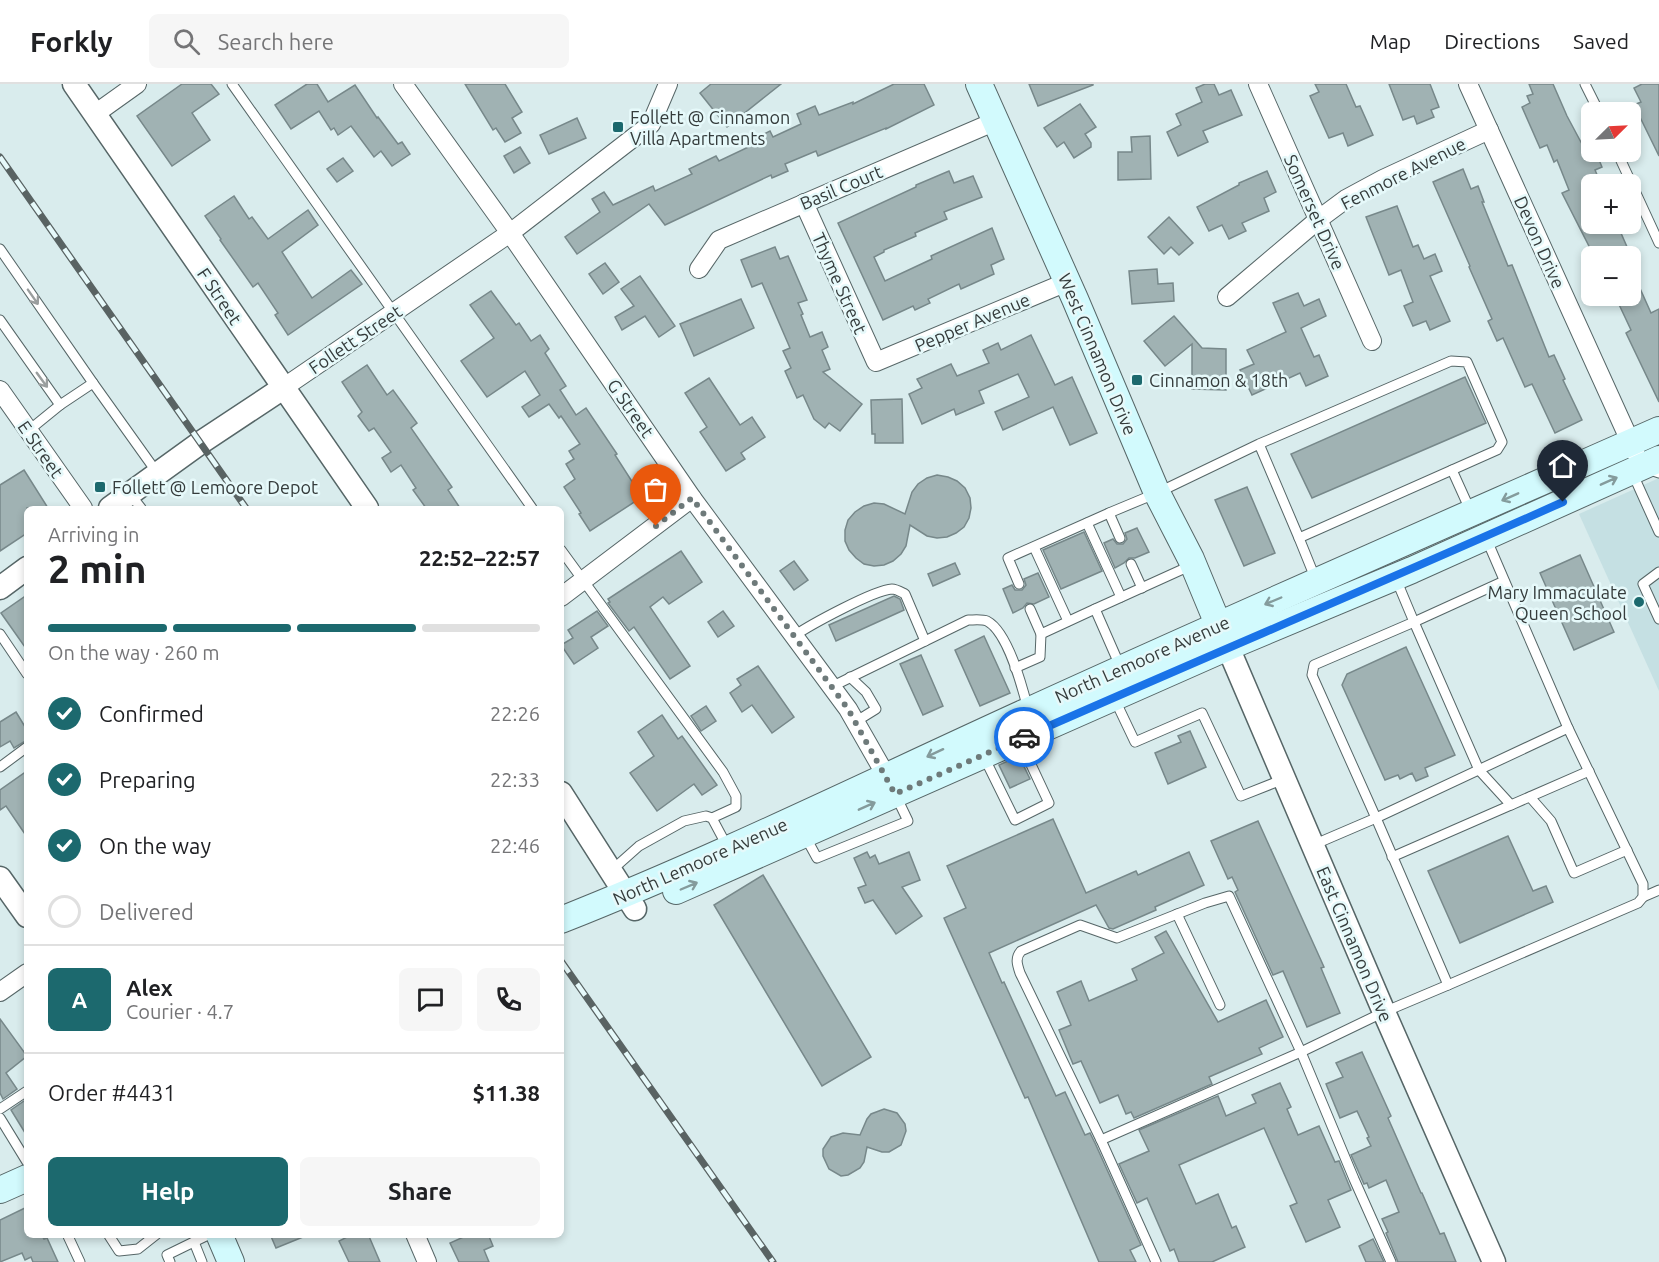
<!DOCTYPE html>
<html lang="en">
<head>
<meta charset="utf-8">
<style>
	:root { --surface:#fff; --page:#f6f6f6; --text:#202124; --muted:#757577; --line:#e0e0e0; --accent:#1c696e }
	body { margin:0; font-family:Ubuntu,sans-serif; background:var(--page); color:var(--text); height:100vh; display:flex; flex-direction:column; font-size:22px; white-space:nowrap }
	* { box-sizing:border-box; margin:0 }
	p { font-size:20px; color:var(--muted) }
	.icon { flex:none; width:33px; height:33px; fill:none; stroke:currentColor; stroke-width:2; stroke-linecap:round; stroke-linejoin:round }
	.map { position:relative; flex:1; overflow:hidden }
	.panel { position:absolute; left:24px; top:422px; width:540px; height:732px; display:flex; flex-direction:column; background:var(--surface); border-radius:9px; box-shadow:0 3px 9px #0003 }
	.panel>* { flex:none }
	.needle { width:39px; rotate:66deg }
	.controls { position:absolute; left:1581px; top:18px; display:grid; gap:12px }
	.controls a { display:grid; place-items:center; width:60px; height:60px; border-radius:9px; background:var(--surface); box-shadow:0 3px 9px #0003; font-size:30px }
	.pin { position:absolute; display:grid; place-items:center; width:51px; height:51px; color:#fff; margin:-62px -26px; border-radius:50% 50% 50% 0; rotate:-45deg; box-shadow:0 0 6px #0007 }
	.pin .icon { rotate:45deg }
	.courier { position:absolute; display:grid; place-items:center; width:60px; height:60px; margin:-30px; border:4px solid #1a73e8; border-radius:50%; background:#fff; color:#222; box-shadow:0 2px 8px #0007 }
	.overview em { font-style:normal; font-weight:700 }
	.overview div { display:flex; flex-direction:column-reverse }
	.overview { display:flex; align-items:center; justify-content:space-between; height:102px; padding:0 24px }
	h1 { font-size:39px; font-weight:700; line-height:45px }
	.bar { display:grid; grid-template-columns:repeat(4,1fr); gap:9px 6px; align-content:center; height:72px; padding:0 24px }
	.bar i { height:8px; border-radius:4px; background:var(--line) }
	.bar .selected { background:var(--accent) }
	.bar p { grid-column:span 4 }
	.line { display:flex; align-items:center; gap:15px; padding:0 24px; border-top:2px solid var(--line) }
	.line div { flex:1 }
	.round { display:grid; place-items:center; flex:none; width:63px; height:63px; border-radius:9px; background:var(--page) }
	ol { padding:0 24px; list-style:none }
	li { display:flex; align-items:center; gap:18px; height:66px }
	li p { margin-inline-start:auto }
	li .icon { padding:6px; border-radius:50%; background:var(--accent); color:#fff; stroke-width:4 }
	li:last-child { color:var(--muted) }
	li i { width:33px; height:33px; border:3px solid var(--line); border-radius:50% }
	.action { display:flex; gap:12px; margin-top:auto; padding:12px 24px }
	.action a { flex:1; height:69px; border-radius:9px; background:var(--accent); color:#fff; font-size:24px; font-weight:700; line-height:69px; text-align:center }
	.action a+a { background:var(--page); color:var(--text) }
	header { display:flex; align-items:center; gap:36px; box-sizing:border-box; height:84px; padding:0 30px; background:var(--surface); border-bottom:2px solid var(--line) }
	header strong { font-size:28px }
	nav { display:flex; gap:33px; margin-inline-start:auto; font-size:21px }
	.search { width:420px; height:54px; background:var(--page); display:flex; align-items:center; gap:15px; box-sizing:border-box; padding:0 21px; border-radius:9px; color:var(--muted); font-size:22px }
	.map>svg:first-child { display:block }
</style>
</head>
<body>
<header>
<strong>Forkly</strong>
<div class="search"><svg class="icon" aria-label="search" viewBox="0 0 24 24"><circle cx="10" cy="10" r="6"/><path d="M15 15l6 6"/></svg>Search here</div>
<nav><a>Map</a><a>Directions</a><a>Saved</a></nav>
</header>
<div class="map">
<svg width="1659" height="1178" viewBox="0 0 1659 1178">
	<rect width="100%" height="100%" fill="#d9eced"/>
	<path fill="#c5e0e3" d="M1659,394V607L1579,430Z"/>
	<g fill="#a0b2b3" stroke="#77888a" stroke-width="1.5">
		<path d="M182,0H211L219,10L192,29L210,56L172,82L137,32Z"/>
		<path d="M307,0H317L328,18L355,1L377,34L378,33L398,60L402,58L410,70L392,82L381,67L374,73L351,42L338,51L334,44L331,46L319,27L291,45L275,21Z"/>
		<path d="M465,0H505L522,28L512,34L521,49L505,58L496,44L493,46Z"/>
		<path d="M711,0H781L727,43L700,9Z"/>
		<path d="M894,0H924L934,21L886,45V44L818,72L816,67L785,80L788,87L772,94L771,91L665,141L649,120L577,170L565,153L600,128L592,115L604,108L613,121L653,102L655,107L692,90L689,85L716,72L719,77L757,59L754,55L770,47L773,53L801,40L797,30L815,22L819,31L853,18V20Z"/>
		<path d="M1029,0H1093V1L1038,22Z"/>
		<path d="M1205,0H1214L1219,11L1231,6L1242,31L1203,47L1208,58L1178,72L1167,48L1181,41L1176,30L1202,18L1196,4Z"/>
		<path d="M1315,0H1346L1356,23L1360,22L1373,51L1348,62L1343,49L1329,54L1310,12L1319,8Z"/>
		<path d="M1389,0H1430L1439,23L1431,26L1434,33L1417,40L1414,32L1403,36Z"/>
		<path d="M1529,0H1553L1567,32L1590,75L1597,71L1602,83L1595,86L1601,100H1592V140H1617L1631,172H1594L1562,109L1569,106L1557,76L1554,78L1547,61L1540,64L1522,23L1530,19L1527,12L1533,10Z"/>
		<path d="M1642,0H1659V72L1634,21L1641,18L1634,4Z"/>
		<path d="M1080,20L1096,43L1085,50L1091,59V63L1074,74L1064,58L1057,63L1044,44Z"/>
		<path d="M577,34L586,54L549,70L540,51Z"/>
		<path d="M1150,52L1151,95L1118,96V68H1132L1131,53Z"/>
		<path d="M520,63L530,79L514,89L504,72Z"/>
		<path d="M343,74L353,87L337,98L327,85Z"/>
		<path d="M1463,85L1471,105L1478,102L1484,118H1482L1508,182L1512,181L1549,273L1554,271L1565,295L1563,296L1582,336L1555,349L1532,300L1525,303L1503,254L1497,257L1488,237L1492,235L1469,183L1470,182L1433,98Z"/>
		<path d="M949,87L954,99L973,92L982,113L944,128L947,135L915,149L916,152L884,166V168L874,173L885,197L932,175L931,172L992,144L1004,175L991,181L994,190L961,205L959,200L928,215L930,219L915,226L913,222L883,236L838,139L916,103V101Z"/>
		<path d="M1267,87L1276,108L1264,114L1269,127L1242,139L1246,147L1229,155L1222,141L1209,147L1197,123L1239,101V99Z"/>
		<path d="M234,112L249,135L252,133L268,155L308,126L318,141L282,168L312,214L351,186L362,200L288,251L275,231L278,229L258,199L253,203L220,156L221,155L205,132Z"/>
		<path d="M1397,122L1413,163L1418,161L1424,175L1435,170L1442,187L1430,192L1450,237L1430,246L1426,237L1413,242L1404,222L1413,218L1401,186L1389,191L1366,133Z"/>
		<path d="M1169,133L1193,159L1179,171L1171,163L1164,170L1148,153Z"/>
		<path d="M775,163L780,175L788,172L807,216L798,219L803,230L801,231L810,253L822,248L828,263L822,266L830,285L823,288L862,320L840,347L829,339L825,344L814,335L803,311L797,314L785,287L791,284L783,267L790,264L762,199L752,203L741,176Z"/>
		<path d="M605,179L619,198L603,210L589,190Z"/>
		<path d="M1630,182L1651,229L1659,225V318L1626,249L1631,246L1615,212H1630Z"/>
		<path d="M1157,185L1158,200L1173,199L1174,217L1132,220L1129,187Z"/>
		<path d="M640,192L675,242L659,253L645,232L622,246L615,233L634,222L621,205Z"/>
		<path d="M491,207L516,241L519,239L531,257L540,251L549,265L545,269L566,302L560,306L576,331L586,324L617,370L615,371L642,413L590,447L579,430L581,429L564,403L575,395L566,380L574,375L569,367L580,360L561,332L559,334L549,320L529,333L522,323L540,311L525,287L487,313L461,277L494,254L470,221Z"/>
		<path d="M1298,209L1304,222L1319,215L1326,232L1301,244L1314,273L1319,271L1328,292L1306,302L1300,289L1252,311L1240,286L1254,280L1247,266L1286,248L1273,219Z"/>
		<path d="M741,215L754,244L694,272L680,240Z"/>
		<path d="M1174,232L1202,264L1226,265V306L1192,305V260L1165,282L1144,257Z"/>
		<path d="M1031,251L1055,301L1072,293L1097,349L1070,361L1053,323L1003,346L995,328L1029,313L1018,290L979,307L984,319L956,331L954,325L922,340L909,310L922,304L917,295L951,280L957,292L989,279L983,266L998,259L1001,266Z"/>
		<path d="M367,281L387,311L393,306L417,339L411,344L452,403L448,406L460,424H426L413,406L416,404L401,381L391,388L382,374L391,368L374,344L369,347L358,332L362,328L342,298Z"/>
		<path d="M1465,293L1486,339L1312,414L1291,370Z"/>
		<path d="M709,294L740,341L752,333L765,353L741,369L745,375L726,387L700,348L707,343L685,309Z"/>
		<path d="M902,315L903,359H875V350H872L871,316Z"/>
		<path d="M24,386L48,424H27V449L0,467V401Z"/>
		<path d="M937,391L948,393L957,397L965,404L970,414L971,424L969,434L964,443L956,449L947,453L937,454L927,452L910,441L906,462L901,470L893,477L884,481L874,482L864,480L856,474L849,466L845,457V446L848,436L855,428L864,422L874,419L884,420L905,430L912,408L918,400L927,394Z"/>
		<path d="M1247,403L1275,469L1244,482L1215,416Z"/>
		<path d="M1137,444L1149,468L1135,474H1129L1124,479L1115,484L1104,459L1113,455L1117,460H1123L1127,455L1125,449Z"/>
		<path d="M1084,448L1102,487L1061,505L1043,466Z"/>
		<path d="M681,467L702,498L669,520L663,513L650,523L690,582L670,595L634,543L629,547L608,519L610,518L608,515Z"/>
		<path d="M1580,471L1614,548L1574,566L1540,489Z"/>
		<path d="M794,477L808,496L794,506L780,487Z"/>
		<path d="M955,479L960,490L933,502L928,490Z"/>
		<path d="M1038,489L1049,513L1034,520L1027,519L1023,524L1013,529L1003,505L1012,501L1015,506H1022L1026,501L1024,495Z"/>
		<path d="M27,511V566L1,529Z"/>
		<path d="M894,512L900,515L904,526L836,557L829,541Z"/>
		<path d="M597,527L608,542L591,553L598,564L574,580L561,561L573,554L568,546Z"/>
		<path d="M723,527L734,542L718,553L708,538Z"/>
		<path d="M984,552L1010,609L980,622L955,566Z"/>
		<path d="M1406,563L1455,671L1425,684L1428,692L1416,697L1412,689L1400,695L1398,691L1385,696L1342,601L1347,590Z"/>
		<path d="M921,571L943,622L923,631L900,580Z"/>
		<path d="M758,582L794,633L772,649L752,621L742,628L730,609L741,601L737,595Z"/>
		<path d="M706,622L716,637L701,647L691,632Z"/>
		<path d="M16,628L27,646V656L14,664L10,657L0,663V638Z"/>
		<path d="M662,631L678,655L682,652L717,701L702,711L694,700L657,727L630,689L654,672L638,648Z"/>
		<path d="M1190,647L1206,683L1168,700L1155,669L1181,658L1178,652Z"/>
		<path d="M1019,672L1030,695L1010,704L999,681Z"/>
		<path d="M27,687V753L6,722L0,726V706Z"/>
		<path d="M1053,735L1086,809L1136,787L1138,791L1189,768L1204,801L1155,823L1156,826L1113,845L1109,844L1096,821L989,869L1002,899L1004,898L1056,1012L1065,1008L1085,1051L1090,1049L1095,1059L1141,1161L1130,1166L1136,1178H1099L1028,1013L1025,1014L944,834L966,824L947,782Z"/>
		<path d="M1258,737L1324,883L1321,884L1340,929L1307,943L1283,887L1273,891L1235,808L1238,806L1232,793L1228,795L1211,757Z"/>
		<path d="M1508,752L1533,807L1546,802L1553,818L1460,859L1428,787Z"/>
		<path d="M867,768L870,774L875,771L879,780L909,768L920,796L902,803L922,832L896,850L873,816L865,819L858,804L866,801L854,774Z"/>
		<path d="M763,791L871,973L822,1002L714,821Z"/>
		<path d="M1166,847L1218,938L1266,916L1283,953L1259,964L1262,970L1209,993L1212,1000L1134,1034L1131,1028L1126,1030L1118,1011L1100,1019L1081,977L1073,980L1059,946L1071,941L1057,908L1081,897L1089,917L1137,896L1132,885L1164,869L1155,853Z"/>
		<path d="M0,935L27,972L6,989L17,1005L3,1015L0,1009Z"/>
		<path d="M1362,968L1391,1032L1388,1034L1421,1109H1422L1440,1150L1444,1149L1456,1178H1398L1386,1149L1388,1148L1382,1135L1399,1128L1386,1096L1369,1104L1367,1099L1364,1100L1351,1071L1371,1062L1367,1054L1369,1053L1357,1027L1340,1034L1326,1000L1343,993L1336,979Z"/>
		<path d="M1280,999L1291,1023L1287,1025L1298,1051L1319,1042L1335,1078L1339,1077L1351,1106L1328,1116L1340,1143L1306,1158L1290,1122L1297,1119L1264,1044L1179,1081L1196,1120L1218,1110L1232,1144L1236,1142L1245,1163L1212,1178H1179L1174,1165L1170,1167L1147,1114L1137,1119L1119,1080L1149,1067L1139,1046L1218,1012L1226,1032L1256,1019L1252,1011Z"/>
		<path d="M27,1015V1052L11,1026Z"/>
		<path d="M884,1025L897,1029L905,1040L906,1047L901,1061L889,1068H882L867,1063L864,1078L860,1084L848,1091L841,1092L829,1085L823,1072V1065L831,1053L843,1049L860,1051L867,1035L871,1030Z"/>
		<path d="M27,1123V1150H41L44,1155L47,1154L58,1178H33L31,1173L25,1176L22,1169L0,1178V1136Z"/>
		<path d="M270,1150H308V1151L276,1164Z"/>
		<path d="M353,1150H368L380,1178H349L339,1157Z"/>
		<path d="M470,1150H488L493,1162L484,1166L489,1178H459L450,1159Z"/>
		<path d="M1373,1155L1384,1178H1366L1359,1162Z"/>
	</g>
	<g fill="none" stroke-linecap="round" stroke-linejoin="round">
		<g stroke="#566667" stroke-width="11">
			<g id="service">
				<path d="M232,0L532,424"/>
				<path d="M1585,0L1599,28"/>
				<path d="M1617,68L1659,159"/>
				<path d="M0,165L93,299"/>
				<path d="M0,236L60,321"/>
				<path d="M28,347L60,321L93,299L158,390"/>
				<path d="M1452,386L1471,428"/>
				<path d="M1659,389L1641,383L1636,397L1659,448"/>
				<path d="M130,410L141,424"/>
				<path d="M1087,439L1121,513"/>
				<path d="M1120,454L1109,429L1157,409L1259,360L1451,277L1467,278L1502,358L1497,366L1299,454L1259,360"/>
				<path d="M1299,454L1316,496"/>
				<path d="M1486,454L1568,644"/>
				<path d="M1034,463L1068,537"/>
				<path d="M561,466L723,688L736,712V723L712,734"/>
				<path d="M1131,480L1142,504"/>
				<path d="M1659,488L1643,500L1659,535"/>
				<path d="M1396,495L1414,538L1314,581L1312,591L1376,734L1568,644L1643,800V813L1638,819L1448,901"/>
				<path d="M1019,500L1008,474L1109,429"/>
				<path d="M1030,525L1041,550L1095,525"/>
				<path d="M0,550L27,590"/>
				<path d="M794,552C810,541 874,506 892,505C896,505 901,508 905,510L925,557"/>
				<path d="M1120,582L1095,525L1192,481"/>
				<path d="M1015,584L1040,573L1041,550"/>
				<path d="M850,593L866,608L876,625L855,638"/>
				<path d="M831,603L968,536C974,536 982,535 987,537C1008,548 1022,602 1028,625"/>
				<path d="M1115,616L1135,658L1202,629L1241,712L1284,695"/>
				<path d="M984,673L1015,736L1049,719L1020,657"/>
				<path d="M0,683L27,663"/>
				<path d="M1530,713L1551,737L1574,789L1627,766"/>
				<path d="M1511,721L1589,687"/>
				<path d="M805,752L817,774L908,737L896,712"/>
				<path d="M1392,773L1511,721L1479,686L1414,538L1504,497"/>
				<path d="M612,786L639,762L684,737L706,732L712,734L728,764"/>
				<path d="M1643,813L1659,806"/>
				<path d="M1177,830L1220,921"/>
				<path d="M0,1025L27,1007"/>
				<path d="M0,1034L27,1078"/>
				<path d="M1101,1056L1301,968L1384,928L1448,901L1376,734L1313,761"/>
				<path d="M67,1150L80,1178"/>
				<path d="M108,1150L119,1167L138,1165L157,1150"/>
				<path d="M194,1158L202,1178"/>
				<path d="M170,1178L167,1171L210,1150"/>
				<path d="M1156,1178L1101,1056L1020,889C1017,880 1015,874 1021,867L1080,841L1117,854L1205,819L1229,812L1301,968L1354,1095L1391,1178"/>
			</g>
		</g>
		<g stroke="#566667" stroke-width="20">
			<g id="minor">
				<path d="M403,0L510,149L692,414L848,625L892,702"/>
				<path d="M1258,0L1372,257"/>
				<path d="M1468,0L1635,368"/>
				<path d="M95,30L137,0"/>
				<path d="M804,119L876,278L1067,198"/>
				<path d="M699,185L719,156L996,37"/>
				<path d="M1227,213L1319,135L1346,115L1383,95L1489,46"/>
				<path d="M283,304L510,149L651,40L668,0"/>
				<path d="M0,306L83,424"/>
				<path d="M561,513L692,414"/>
				<path d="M0,908L27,889"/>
				<path d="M415,1150L427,1178"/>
			</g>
		</g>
		<g stroke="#566667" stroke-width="25">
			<g id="tertiary">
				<path d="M74,0L367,424"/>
				<path d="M110,424L200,359L283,304"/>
				<path d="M0,504L27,484"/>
				<path d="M1221,547L1384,928L1494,1178"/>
				<path d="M561,709L635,825"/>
				<path d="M0,794L27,832"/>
			</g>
		</g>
		<g stroke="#566667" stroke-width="28">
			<g id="secondary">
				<path d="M979,0L1075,215L1157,409L1191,475L1218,540"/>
				<path d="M676,807L1228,563L1412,486L1659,375"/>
				<path d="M561,836C720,773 874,697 1030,626C1238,531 1449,439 1659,346"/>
				<path d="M0,1106L27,1094"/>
				<path d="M219,1150L231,1178"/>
			</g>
		</g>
		<use href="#service" stroke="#fff" stroke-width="9"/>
		<use href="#minor" stroke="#fff" stroke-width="18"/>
		<use href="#tertiary" stroke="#fff" stroke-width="22"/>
		<use href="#secondary" stroke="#d2fafd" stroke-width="26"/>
		<g stroke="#596363" stroke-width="7">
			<g id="rail">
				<path d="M0,73L246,424"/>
				<path d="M561,877L773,1178"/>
			</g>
		</g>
		<use href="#rail" stroke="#e6f9fa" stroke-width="4.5" stroke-dasharray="14" stroke-linecap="butt"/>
	</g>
	<defs><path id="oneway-shaft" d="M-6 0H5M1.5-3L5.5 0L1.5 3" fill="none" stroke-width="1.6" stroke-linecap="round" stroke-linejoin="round" transform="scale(1.5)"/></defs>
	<g stroke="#9a9e9e">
		<use href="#oneway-shaft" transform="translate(33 213) rotate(55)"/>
		<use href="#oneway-shaft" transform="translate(42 296) rotate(54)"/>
	</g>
	<g stroke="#849b9c">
		<use href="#oneway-shaft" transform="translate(1609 397) rotate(-24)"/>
		<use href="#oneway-shaft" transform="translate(1510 413) rotate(156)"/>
		<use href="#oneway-shaft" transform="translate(1273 517) rotate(157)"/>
		<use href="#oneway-shaft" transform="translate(935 669) rotate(155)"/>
		<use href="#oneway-shaft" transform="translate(867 722) rotate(-24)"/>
		<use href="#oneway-shaft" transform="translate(689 802) rotate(-23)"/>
	</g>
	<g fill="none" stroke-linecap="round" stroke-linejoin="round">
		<path stroke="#6e7a7a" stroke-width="6" stroke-dasharray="0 10.8" d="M656,442L692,414L848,625L895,710L1024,653"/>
		<path stroke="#1a73e8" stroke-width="8" d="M1024,653C1203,574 1384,498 1563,418"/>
	</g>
	<g fill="#1c696e" stroke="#e6f9fa" stroke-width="2">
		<rect x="612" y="37" width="12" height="12" rx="3"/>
		<rect x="1131" y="290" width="12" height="12" rx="3"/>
		<rect x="94" y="397" width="12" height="12" rx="3"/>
		<circle cx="1639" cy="518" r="6"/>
	</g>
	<g text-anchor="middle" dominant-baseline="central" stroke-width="5" stroke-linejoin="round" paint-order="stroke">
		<g font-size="18" fill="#353c3c" stroke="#e6f9fa" text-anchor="start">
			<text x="630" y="33">Follett @ Cinnamon<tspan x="630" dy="21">Villa Apartments</tspan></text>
			<text x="1149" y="296">Cinnamon &amp; 18th</text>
			<text x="112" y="403">Follett @ Lemoore Depot</text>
			<text x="1627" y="508" text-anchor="end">Mary Immaculate<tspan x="1627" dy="21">Queen School</tspan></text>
		</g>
		<g font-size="18" fill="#353c3c" stroke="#e6f9fa">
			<text transform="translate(1403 89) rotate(-27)">Fenmore Avenue</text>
			<text transform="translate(841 103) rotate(-23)">Basil Court</text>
			<text transform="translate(1315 128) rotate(66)">Somerset Drive</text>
			<text transform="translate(1540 158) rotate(66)">Devon Drive</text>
			<text transform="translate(840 199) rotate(66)">Thyme Street</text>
			<text transform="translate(220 212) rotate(56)">F Street</text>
			<text transform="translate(972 238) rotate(-23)">Pepper Avenue</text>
			<text transform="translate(355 255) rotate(-34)">Follett Street</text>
			<text transform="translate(1098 270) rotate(67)">West Cinnamon Drive</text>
			<text transform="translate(631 324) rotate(55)">G Street</text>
			<text transform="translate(41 365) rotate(55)">E Street</text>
			<text transform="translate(1142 575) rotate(-24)">North Lemoore Avenue</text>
			<text transform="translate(700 777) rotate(-24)">North Lemoore Avenue</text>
			<text transform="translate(1355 860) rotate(67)">East Cinnamon Drive</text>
		</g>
	</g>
</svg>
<div class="controls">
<a><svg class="needle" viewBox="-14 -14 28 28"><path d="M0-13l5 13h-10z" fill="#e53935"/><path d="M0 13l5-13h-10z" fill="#757577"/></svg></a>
<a>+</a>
<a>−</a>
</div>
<div class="pin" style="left:656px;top:442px;background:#ea580c"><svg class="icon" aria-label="bag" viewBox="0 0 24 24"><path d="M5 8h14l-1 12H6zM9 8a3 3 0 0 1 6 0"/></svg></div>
<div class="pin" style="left:1563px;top:418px;background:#1f2937"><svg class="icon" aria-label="home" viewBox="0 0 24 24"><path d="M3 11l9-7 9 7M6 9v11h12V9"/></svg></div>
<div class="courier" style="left:1024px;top:653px"><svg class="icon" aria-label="car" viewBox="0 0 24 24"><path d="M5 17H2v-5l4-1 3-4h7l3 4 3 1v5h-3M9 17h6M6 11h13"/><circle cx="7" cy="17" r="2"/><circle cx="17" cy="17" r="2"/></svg></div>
<section class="panel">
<div class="overview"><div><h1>2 min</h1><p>Arriving in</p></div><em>22:52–22:57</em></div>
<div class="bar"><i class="selected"></i><i class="selected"></i><i class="selected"></i><i></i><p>On the way · 260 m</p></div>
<ol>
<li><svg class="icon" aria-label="check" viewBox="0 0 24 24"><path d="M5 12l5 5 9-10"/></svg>Confirmed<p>22:26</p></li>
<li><svg class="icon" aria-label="check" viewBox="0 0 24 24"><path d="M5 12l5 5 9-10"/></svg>Preparing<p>22:33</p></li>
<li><svg class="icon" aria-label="check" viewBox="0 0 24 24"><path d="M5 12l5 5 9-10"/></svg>On the way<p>22:46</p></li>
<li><i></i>Delivered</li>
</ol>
<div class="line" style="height:108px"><b class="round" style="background:var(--accent);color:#fff">A</b><div><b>Alex</b><p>Courier · 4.7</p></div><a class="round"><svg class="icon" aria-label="chat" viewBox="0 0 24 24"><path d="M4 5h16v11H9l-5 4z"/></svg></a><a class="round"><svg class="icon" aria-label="phone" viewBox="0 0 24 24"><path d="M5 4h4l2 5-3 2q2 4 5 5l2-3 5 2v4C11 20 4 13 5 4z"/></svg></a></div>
<div class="line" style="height:78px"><div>Order #4431</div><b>$11.38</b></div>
<div class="action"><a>Help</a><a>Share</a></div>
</section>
</div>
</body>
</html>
